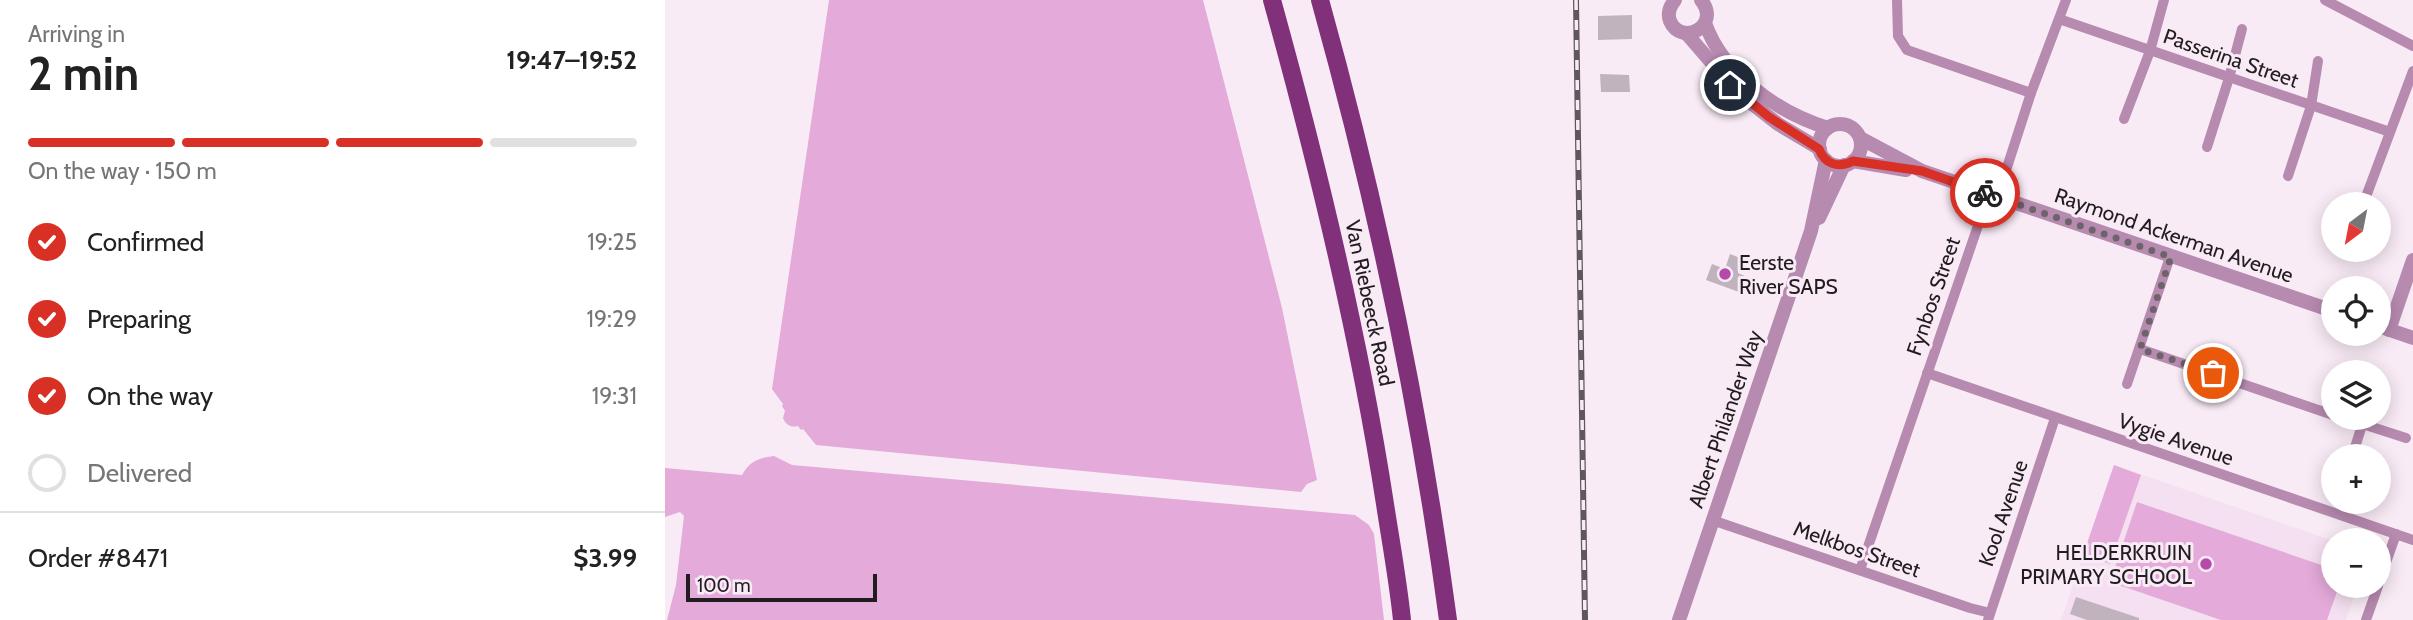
<!DOCTYPE html>
<html lang="en">
<head>
<meta charset="utf-8">
<style>
	:root { --surface:#fff; --page:#f2f2f2; --text:#222; --muted:#767676; --line:#e0e0e0; --accent:#d93025 }
	body { margin:0; font-family:Cabin,sans-serif; background:var(--page); color:var(--text); height:100vh; display:flex; flex-direction:column; font-size:26px; white-space:nowrap }
	* { box-sizing:border-box; margin:0 }
	p { font-size:23px; color:var(--muted) }
	.icon { flex:none; width:38px; height:38px; fill:none; stroke:currentColor; stroke-width:2; stroke-linecap:round; stroke-linejoin:round }
	.map { position:relative; flex:1; overflow:hidden }
	.drawer { display:flex; flex-direction:column; background:var(--surface); width:665px }
	.drawer>* { flex:none }
	.needle { width:46px; rotate:212deg }
	.tools { position:absolute; left:1656px; top:192px; display:grid; gap:14px }
	.tools a { display:grid; place-items:center; width:70px; height:70px; border-radius:50%; background:var(--surface); box-shadow:0 4px 18px #0003; font-size:35px }
	.scale { position:absolute; left:21px; bottom:18px; width:191px; box-sizing:border-box; padding-left:7px; border:4px solid #211c20; border-top:0; font-size:19px; line-height:24px; white-space:nowrap; color:#211c20; -webkit-text-stroke:5px #f9ebf6; paint-order:stroke }
	.pin { position:absolute; display:grid; place-items:center; width:60px; height:60px; color:#fff; margin:-30px; border:4px solid #fff; border-radius:50%; box-shadow:0 2px 7px #0007 }
	.courier { position:absolute; display:grid; place-items:center; width:70px; height:70px; margin:-35px; border:5px solid #d93025; border-radius:50%; background:#fff; color:#222; box-shadow:0 2px 9px #0007 }
	.headline em { font-style:normal; font-weight:800 }
	.headline div { display:flex; flex-direction:column-reverse }
	.headline { display:flex; align-items:center; justify-content:space-between; height:119px; padding:0 28px }
	h1 { font-size:46px; font-weight:800; line-height:52px }
	.bar { display:grid; grid-template-columns:repeat(4,1fr); gap:10px 7px; align-content:center; height:84px; padding:0 28px }
	.bar i { height:9px; border-radius:5px; background:var(--line) }
	.bar .on { background:var(--accent) }
	.bar p { grid-column:span 4 }
	.line { display:flex; align-items:center; gap:18px; padding:0 28px; border-top:2px solid var(--line) }
	.line div { flex:1 }
	ol { padding:0 28px; list-style:none }
	li { display:flex; align-items:center; gap:21px; height:77px }
	li p { margin-inline-start:auto }
	li .icon { padding:7px; border-radius:50%; background:var(--accent); color:#fff; stroke-width:4 }
	li:last-child { color:var(--muted) }
	li i { width:38px; height:38px; border:4px solid var(--line); border-radius:50% }
	main { display:flex; flex:1; min-height:0 }
	.map>svg:first-child { display:block }
</style>
</head>
<body>
<main>
<section class="drawer">
<div class="headline"><div><h1>2 min</h1><p>Arriving in</p></div><em>19:47–19:52</em></div>
<div class="bar"><i class="on"></i><i class="on"></i><i class="on"></i><i></i><p>On the way · 150 m</p></div>
<ol>
<li><svg class="icon" aria-label="check" viewBox="0 0 24 24"><path d="M5 12l5 5 9-10"/></svg>Confirmed<p>19:25</p></li>
<li><svg class="icon" aria-label="check" viewBox="0 0 24 24"><path d="M5 12l5 5 9-10"/></svg>Preparing<p>19:29</p></li>
<li><svg class="icon" aria-label="check" viewBox="0 0 24 24"><path d="M5 12l5 5 9-10"/></svg>On the way<p>19:31</p></li>
<li><i></i>Delivered</li>
</ol>
<div class="line" style="height:91px"><div>Order #8471</div><b>$3.99</b></div>
</section>
<div class="map">
<svg width="1748" height="620" viewBox="0 0 1748 620">
	<rect width="100%" height="100%" fill="#f9ebf6"/>
	<path fill="#f5e0f1" d="M1449,465L1669,541L1668,586H1693L1681,620H1396Z"/>
	<g fill="#e3aada">
		<path d="M164,0H538L617,308L652,480L642,484L636,492L151,445L138,429L136,430L133,426C126,428 121,425 118,418L120,411L117,406L118,404L107,389Z"/>
		<path d="M109,456L127,465L690,515L704,525L709,534L719,620H2L11,585L19,516L15,512L0,517V468L77,475C84,462 93,458 109,456Z"/>
		<path d="M1449,465L1476,475L1445,564L1418,555Z"/>
		<path d="M1472,502L1668,569V586H1674L1662,620H1556L1445,582Z"/>
	</g>
	<g fill="#c0b3be">
		<path d="M967,15V39L933,40V16Z"/>
		<path d="M935,74L964,75L965,92H936Z"/>
		<path d="M1065,254L1078,259L1073,273L1080,276L1074,292L1041,280L1047,264L1060,269Z"/>
		<path d="M1411,597L1474,618V620H1422L1405,614Z"/>
	</g>
	<g fill="none" stroke-linecap="round" stroke-linejoin="round">
		<g stroke="#b78ab0" stroke-width="10">
			<path d="M1232,0L1233,36L1242,50L1366,93"/>
			<path d="M1660,0L1748,46"/>
			<path d="M1394,19L1725,132"/>
			<path d="M1459,119L1485,51L1499,0"/>
			<path d="M1542,147L1564,78L1577,29"/>
			<path d="M1623,176L1646,106L1653,61"/>
			<path d="M1699,202L1748,71"/>
			<path d="M1475,349L1668,415"/>
			<path d="M1262,373L1748,540"/>
			<path d="M1462,384L1505,257"/>
			<path d="M1679,418L1741,438"/>
			<path d="M1687,457L1697,425"/>
			<path d="M1047,520L1305,608L1325,613"/>
			<path d="M1195,570L1318,211L1336,186L1366,93L1401,0"/>
			<path d="M1713,585L1731,534"/>
			<path d="M1323,620L1390,418"/>
			<path d="M1701,620L1713,586"/>
		</g>
		<g stroke="#b78ab0" stroke-width="14">
			<path d="M1010,0C1005,6 1002,13 1005,21C1016,47 1057,26 1036,0"/>
			<path d="M1040,23C1058,74 1113,113 1163,128"/>
			<path d="M1021,33L1072,92L1113,124L1155,149"/>
			<circle cx="1175" cy="145" r="21"/>
			<path d="M1195,138L1257,171L1668,311"/>
			<path d="M1188,161L1241,170"/>
			<path d="M1154,218L1179,165"/>
			<path d="M1713,326L1748,338"/>
			<path d="M1724,330L1748,260"/>
			<path d="M1014,620L1146,231L1161,160"/>
		</g>
		<g stroke="#813179" stroke-width="18">
			<path d="M607,0C653,166 694,334 720,504C726,543 733,581 737,620"/>
			<path d="M655,0C712,204 755,410 783,620"/>
		</g>
		<g stroke="#5e575d" stroke-width="6">
			<path id="rail" d="M911,0L920,620"/>
		</g>
		<use href="#rail" stroke="#f9ebf6" stroke-width="3.5" stroke-dasharray="10" stroke-linecap="butt"/>
	</g>
	<g fill="none" stroke-linecap="round" stroke-linejoin="round">
		<path stroke="#6d646b" stroke-width="7" stroke-dasharray="0 12.6" d="M1320,193L1506,257L1475,349L1548,373"/>
		<path stroke="#d93025" stroke-width="9" d="M1065,85L1104,117L1154,149C1160,164 1173,169 1188,161L1257,171L1320,193"/>
	</g>
	<g fill="#b54aaa" stroke="#f9ebf6" stroke-width="2.5">
		<circle cx="1060" cy="274" r="7"/>
		<circle cx="1541" cy="564" r="7"/>
	</g>
	<g text-anchor="middle" dominant-baseline="central" stroke-width="6" stroke-linejoin="round" paint-order="stroke">
		<g font-size="21" fill="#211c20" stroke="#f9ebf6">
			<text transform="translate(1566 58) rotate(19)">Passerina Street</text>
			<text transform="translate(1509 235) rotate(19)">Raymond Ackerman Avenue</text>
			<text transform="translate(1268 296) rotate(-71)">Fynbos Street</text>
			<text transform="translate(705 303) rotate(78)">Van Riebeeck Road</text>
			<text transform="translate(1060 419) rotate(-71)">Albert Philander Way</text>
			<text transform="translate(1511 439) rotate(19)">Vygie Avenue</text>
			<text transform="translate(1338 513) rotate(-71)">Kool Avenue</text>
			<text transform="translate(1192 549) rotate(19)">Melkbos Street</text>
		</g>
		<g font-size="21" fill="#211c20" stroke="#f9ebf6" text-anchor="start">
			<text x="1074" y="262">Eerste<tspan x="1074" dy="24">River SAPS</tspan></text>
			<text x="1527" y="552" text-anchor="end">HELDERKRUIN<tspan x="1527" dy="24">PRIMARY SCHOOL</tspan></text>
		</g>
	</g>
</svg>
<div class="tools">
<a><svg class="needle" viewBox="-14 -14 28 28"><path d="M0-13l5 13h-10z" fill="#e53935"/><path d="M0 13l5-13h-10z" fill="#767676"/></svg></a>
<a><svg class="icon" aria-label="locate" viewBox="0 0 24 24"><circle cx="12" cy="12" r="6"/><path d="M12 2v4M12 18v4M2 12h4M18 12h4"/></svg></a>
<a><svg class="icon" aria-label="layers" viewBox="0 0 24 24"><path d="M12 4l9 5-9 5-9-5zM3 14l9 5 9-5"/></svg></a>
<a>+</a>
<a>−</a>
</div>
<div class="scale">100 m</div>
<div class="pin" style="left:1548px;top:373px;background:#ea580c"><svg class="icon" aria-label="bag" viewBox="0 0 24 24"><path d="M5 8h14l-1 12H6zM9 8a3 3 0 0 1 6 0"/></svg></div>
<div class="pin" style="left:1065px;top:85px;background:#1f2937"><svg class="icon" aria-label="home" viewBox="0 0 24 24"><path d="M3 11l9-7 9 7M6 9v11h12V9"/></svg></div>
<div class="courier" style="left:1320px;top:193px"><svg class="icon" aria-label="bike" viewBox="0 0 24 24"><circle cx="6" cy="16" r="4"/><circle cx="18" cy="16" r="4"/><path d="M6 16l4-8h5l3 8M10 8l3 8H6M13 5h3"/></svg></div>
</div>
</main>
</body>
</html>
